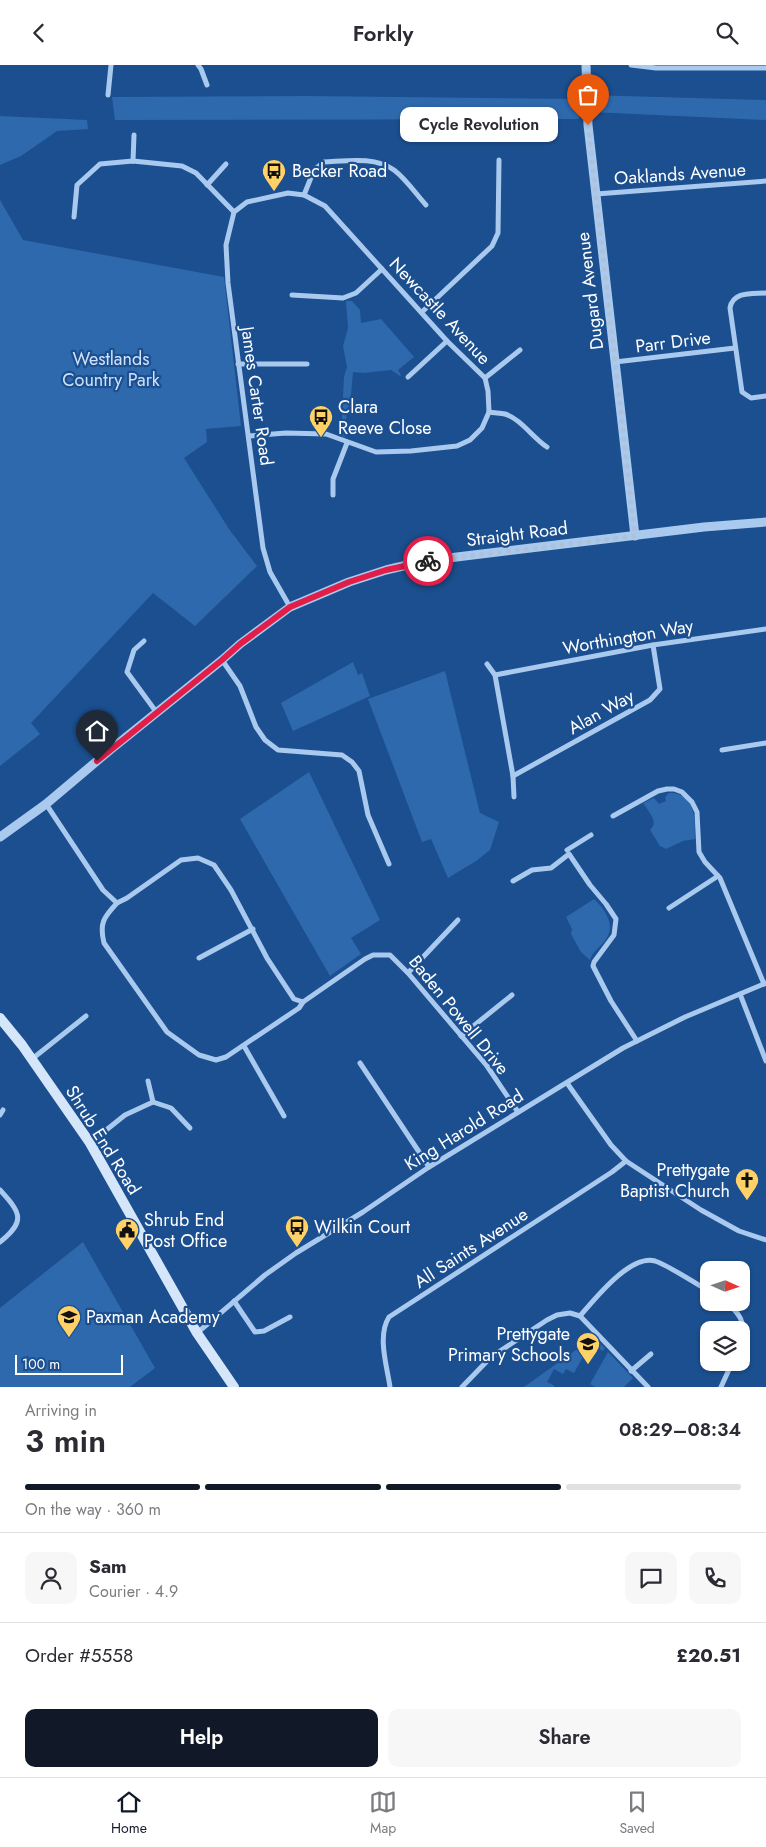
<!DOCTYPE html>
<html lang="en">
<head>
<meta charset="utf-8">
<style>
	:root { --surface:#fff; --page:#f7f7f7; --text:#2b2b33; --muted:#7c7c81; --line:#e1e1e2; --accent:#111827 }
	body { margin:0; font-family:Jost,sans-serif; background:var(--page); color:var(--text); height:100vh; display:flex; flex-direction:column; font-size:19px; white-space:nowrap }
	* { box-sizing:border-box; margin:0 }
	p { font-size:16px; color:var(--muted) }
	.icon { flex:none; width:28px; height:28px; fill:none; stroke:currentColor; stroke-width:2; stroke-linecap:round; stroke-linejoin:round }
	.map { position:relative; height:1322px; overflow:hidden }
	.details { display:flex; flex-direction:column; background:var(--surface); flex:1 }
	.details>* { flex:none }
	.needle { width:32px; rotate:93deg }
	.buttons { position:absolute; left:700px; top:1196px; display:grid; gap:10px }
	.buttons a { display:grid; place-items:center; width:50px; height:50px; border-radius:10px; background:var(--surface); box-shadow:0 1px 4px #0004; font-size:25px }
	.scale { position:absolute; left:15px; bottom:12px; width:108px; box-sizing:border-box; padding-left:5px; border:2px solid #fff; border-top:0; font-size:14px; line-height:18px; white-space:nowrap; color:#fff; -webkit-text-stroke:4px #1b4f8f; paint-order:stroke }
	.pin { position:absolute; display:grid; place-items:center; width:42px; height:42px; color:#fff; margin:-51px -21px; border-radius:50% 50% 50% 0; rotate:-45deg; box-shadow:0 0 5px #0007 }
	.pin .icon { rotate:45deg }
	.courier { position:absolute; display:grid; place-items:center; width:50px; height:50px; margin:-25px; border:4px solid #e11d48; border-radius:50%; background:#fff; color:#222; box-shadow:0 1px 6px #0007 }
	.bubble { position:absolute; height:35px; border-radius:10px; background:var(--surface); box-shadow:0 1px 4px #0004; font-size:16px; font-weight:600; line-height:35px; text-align:center }
	.overview em { font-style:normal; font-weight:600 }
	.overview div { display:flex; flex-direction:column-reverse }
	.overview { display:flex; align-items:center; justify-content:space-between; height:85px; padding:0 25px }
	h1 { font-size:32px; font-weight:600; line-height:38px }
	.bar { display:grid; grid-template-columns:repeat(4,1fr); gap:8px 5px; align-content:center; height:60px; padding:0 25px }
	.bar i { height:6px; border-radius:4px; background:var(--line) }
	.bar .on { background:var(--accent) }
	.bar p { grid-column:span 4 }
	.line { display:flex; align-items:center; gap:12px; padding:0 25px; border-top:1px solid var(--line) }
	.line div { flex:1 }
	.round { display:grid; place-items:center; flex:none; width:52px; height:52px; border-radius:10px; background:var(--page) }
	.cta { display:flex; gap:10px; margin-top:auto; padding:10px 25px }
	.cta a { flex:1; height:58px; border-radius:10px; background:var(--accent); color:#fff; font-size:20px; font-weight:600; line-height:58px; text-align:center }
	.cta a+a { background:var(--page); color:var(--text) }
	header { display:flex; justify-content:space-between; align-items:center; height:65px; padding:0 25px; background:var(--surface); font-size:22px; font-weight:600 }
	.tabs { display:flex; justify-content:space-around; align-items:center; height:70px; border-top:1px solid var(--line); background:var(--surface); font-size:14px; color:var(--muted) }
	.tabs a { display:grid; justify-items:center; gap:2px }
	.tabs .on { color:var(--accent) }
	.map>svg:first-child { display:block }
</style>
</head>
<body>
<header><svg class="icon" aria-label="back" viewBox="0 0 24 24"><path d="M15 5l-7 7 7 7"/></svg>Forkly<svg class="icon" aria-label="search" viewBox="0 0 24 24"><circle cx="10" cy="10" r="6"/><path d="M15 15l6 6"/></svg></header>
<div class="map">
<svg width="766" height="1322" viewBox="0 0 766 1322">
	<rect width="100%" height="100%" fill="#1b4f8f"/>
	<g fill="#2e69ad">
		<path d="M589,30L766,35V55L591,47Z"/>
		<path d="M308,31L578,34L579,54L115,55L112,32Z"/>
		<path d="M0,51L87,55L88,64L57,66L21,91L0,100Z"/>
		<path d="M0,135L23,175L224,212L241,361L206,364L207,377L184,393L229,464L257,501L195,561L153,528L31,658L40,669L0,701Z"/>
		<path d="M346,236H352L360,245L361,258L381,254L414,292L398,305L401,310L400,311L391,305L364,308L353,307L350,341L347,343L345,372L341,371L344,312L347,302L343,281L348,263Z"/>
		<path d="M353,597L358,610L362,608L370,631L293,666L281,638Z"/>
		<path d="M445,606L480,748L499,757L490,785L476,796L448,813L431,774L422,777L368,634Z"/>
		<path d="M309,707L380,855L351,873L361,889L330,911L240,754Z"/>
		<path d="M669,728C696,727 695,755 695,774L683,776L666,784L660,781L650,765C659,757 649,747 643,738L654,733L659,739L666,736L665,732Z"/>
		<path d="M594,834C606,845 617,862 604,877C599,883 593,886 590,895L581,887L571,869L572,864L566,852Z"/>
		<path d="M83,1177L155,1303L130,1322H0V1243Z"/>
		<path d="M594,1272L605,1283L603,1286L590,1279L574,1308L566,1304L563,1309L554,1304L547,1317L555,1321L554,1322H524Z"/>
		<path d="M608,1287L633,1313L624,1322H595L590,1319Z"/>
	</g>
	<g fill="none" stroke-linecap="round" stroke-linejoin="round">
		<g stroke="#a9c9ee" stroke-width="5">
			<path d="M198,0L201,4L207,20"/>
			<path d="M631,0L656,3H766"/>
			<path d="M108,30L111,0"/>
			<path d="M133,96L134,70"/>
			<path d="M207,120L226,99"/>
			<path d="M596,129L766,116"/>
			<path d="M304,130L314,105L324,97C346,96 375,91 394,105C406,114 416,129 426,140"/>
			<path d="M74,152L77,120L100,99L133,96L182,101L196,108L234,147"/>
			<path d="M766,228C752,229 733,226 730,243L742,327L751,333L766,331"/>
			<path d="M292,230L343,233L356,228L382,204"/>
			<path d="M422,247L492,181L498,168L499,95"/>
			<path d="M615,297L735,283"/>
			<path d="M238,299H307"/>
			<path d="M408,312L447,276"/>
			<path d="M485,313L520,285"/>
			<path d="M489,347C494,348 500,348 505,349C521,354 533,373 547,382"/>
			<path d="M249,371L286,368L326,369L376,387L411,386L457,381L470,375L482,363L489,347L488,326L485,313L447,276L325,141L304,130L288,128L247,137L234,147L226,180L228,218L263,483L270,507L290,542"/>
			<path d="M333,430V414L347,378"/>
			<path d="M144,576L134,585L127,607L157,648"/>
			<path d="M222,595L240,621L256,662L265,675L278,685L342,690L352,697L359,706L368,750L389,799"/>
			<path d="M487,599L495,610L513,711L514,732"/>
			<path d="M495,610L653,580L766,564"/>
			<path d="M722,685L766,678"/>
			<path d="M513,711L650,635L660,624L653,580"/>
			<path d="M46,739L103,825L117,838L127,833L181,795L198,793L214,800L231,825L267,893L294,934L303,937L365,894L373,890H390L408,908L487,1001L518,1047"/>
			<path d="M613,751L658,726L667,724H674L682,727L692,737L697,747L699,787L705,797L720,813L764,919"/>
			<path d="M567,785L591,770"/>
			<path d="M513,816L532,805L551,803L569,789L590,820L606,839L616,854L614,870L594,897L593,901L611,936L637,976"/>
			<path d="M117,838C104,852 99,858 104,878L167,967L199,990L216,995L226,992L299,943L303,937"/>
			<path d="M669,843L718,811"/>
			<path d="M199,893L253,864"/>
			<path d="M408,908L458,855"/>
			<path d="M740,929L766,996"/>
			<path d="M461,971L512,930"/>
			<path d="M244,981L284,1051"/>
			<path d="M32,994L86,951"/>
			<path d="M360,998L429,1102"/>
			<path d="M148,1016L153,1037"/>
			<path d="M567,1018L611,1080L626,1096L701,1145L739,1166L766,1175"/>
			<path d="M0,1050L3,1045"/>
			<path d="M90,1078L125,1050L153,1037L171,1043L190,1063"/>
			<path d="M0,1125C21,1148 26,1156 0,1177"/>
			<path d="M234,1236L255,1267L264,1266L290,1252"/>
			<path d="M727,1238C738,1247 747,1258 741,1273"/>
			<path d="M580,1251C594,1235 630,1189 655,1196C670,1201 694,1218 709,1226"/>
			<path d="M197,1268L265,1210L296,1188L363,1147L429,1102L623,983L685,952L766,918"/>
			<path d="M631,1306L651,1289"/>
			<path d="M390,1322C387,1301 377,1271 389,1252L612,1107L626,1096"/>
			<path d="M462,1322L491,1292L547,1255L557,1250L570,1248L580,1251L648,1322"/>
			<path d="M721,1322L732,1298"/>
		</g>
		<g stroke="#a9c9ee" stroke-width="9">
			<path d="M586,0L588,60L635,471"/>
			<path d="M0,772L46,739L110,685L222,595L240,579L290,542L349,517L386,505L424,496L704,462L766,457"/>
		</g>
		<path stroke="#d6e6fa" stroke-width="10" d="M0,953L22,980L90,1078L197,1268L234,1322"/>
	</g>
	<g fill="none" stroke-linecap="round" stroke-linejoin="round">
		<path stroke="#afc1d8" stroke-width="5" stroke-dasharray="0 9" d="M428,496L635,471L588,60"/>
		<path stroke="#e11d48" stroke-width="6" d="M97,696L222,595L240,579L290,542L349,517L386,505L428,496"/>
	</g>
	<defs>
		<g id="bus-pin" transform="scale(1.25)"><path d="M0 17L-7.5 6A9.5 9.5 0 1 1 7.5 6Z" fill="#ffd166" stroke="#1b4f8f"/><path d="M-5-6H5V4H4V6H2V4H-2V6H-4V4H-5ZM-3.5-4V0h7V-4ZM-3.5 1.2v1.5H-2V1.2ZM2 1.2v1.5H3.5V1.2Z" fill="#111"/></g>
		<g id="church-pin" transform="scale(1.25)"><path d="M0 17L-7.5 6A9.5 9.5 0 1 1 7.5 6Z" fill="#ffd166" stroke="#1b4f8f"/><path d="M-1.2-6h2.4v3.5h3.3v2.4h-3.3V6h-2.4V-.1h-3.3v-2.4h3.3Z" fill="#111"/></g>
		<g id="civic-pin" transform="scale(1.25)"><path d="M0 17L-7.5 6A9.5 9.5 0 1 1 7.5 6Z" fill="#ffd166" stroke="#1b4f8f"/><path d="M-.6-6.5H3V-4.5H.6V-3L4-1V1h2V6H-6V1h2V-1L-.6-3ZM-1.2 2.5V6h2.4V2.5Z" fill="#111"/></g>
		<g id="school-pin" transform="scale(1.25)"><path d="M0 17L-7.5 6A9.5 9.5 0 1 1 7.5 6Z" fill="#ffd166" stroke="#1b4f8f"/><path d="M0-5L7-2L0 1L-7-2ZM-4 1L0 2.5L4 1V4Q0 6-4 4Z" fill="#111"/></g>
	</defs>
	<g fill-rule="evenodd">
		<use href="#bus-pin" x="274" y="106"/>
		<use href="#bus-pin" x="321" y="352"/>
		<use href="#church-pin" x="747" y="1115"/>
		<use href="#bus-pin" x="297" y="1162"/>
		<use href="#civic-pin" x="127" y="1165"/>
		<use href="#school-pin" x="69" y="1252"/>
		<use href="#school-pin" x="588" y="1279"/>
	</g>
	<g text-anchor="middle" dominant-baseline="central" stroke-width="4.5" stroke-linejoin="round" paint-order="stroke">
		<g font-size="18" fill="#fff" stroke="#1b4f8f" text-anchor="start">
			<text x="292" y="106">Becker Road</text>
			<text x="338" y="342">Clara<tspan x="338" dy="21">Reeve Close</tspan></text>
			<text x="730" y="1105" text-anchor="end">Prettygate<tspan x="730" dy="21">Baptist Church</tspan></text>
			<text x="144" y="1155">Shrub End<tspan x="144" dy="21">Post Office</tspan></text>
			<text x="314" y="1162">Wilkin Court</text>
			<text x="86" y="1252">Paxman Academy</text>
			<text x="570" y="1269" text-anchor="end">Prettygate<tspan x="570" dy="21">Primary Schools</tspan></text>
		</g>
		<g font-size="18" fill="#fff" stroke="#1b4f8f">
			<text transform="translate(680 109) rotate(-4)">Oaklands Avenue</text>
			<text transform="translate(590 226) rotate(-97)">Dugard Avenue</text>
			<text transform="translate(440 246) rotate(47)">Newcastle Avenue</text>
			<text transform="translate(673 277) rotate(-7)">Parr Drive</text>
			<text transform="translate(257 331) rotate(82)">James Carter Road</text>
			<text transform="translate(517 469) rotate(-7)">Straight Road</text>
			<text transform="translate(628 572) rotate(-10)">Worthington Way</text>
			<text transform="translate(601 647) rotate(-29)">Alan Way</text>
			<text transform="translate(459 950) rotate(51)">Baden Powell Drive</text>
			<text transform="translate(464 1065) rotate(-32)">King Harold Road</text>
			<text transform="translate(103 1075) rotate(58)">Shrub End Road</text>
			<text transform="translate(471 1183) rotate(-33)">All Saints Avenue</text>
		</g>
		<g font-size="18" fill="#cfe3fa" stroke="#1b4f8f">
			<text x="111" y="294">Westlands<tspan x="111" dy="21">Country Park</tspan></text>
		</g>
	</g>
</svg>
<div class="buttons">
<a><svg class="needle" viewBox="-14 -14 28 28"><path d="M0-13l5 13h-10z" fill="#e53935"/><path d="M0 13l5-13h-10z" fill="#7c7c81"/></svg></a>
<a><svg class="icon" aria-label="layers" viewBox="0 0 24 24"><path d="M12 4l9 5-9 5-9-5zM3 14l9 5 9-5"/></svg></a>
</div>
<div class="scale">100 m</div>
<div class="pin" style="left:588px;top:60px;background:#ea580c"><svg class="icon" aria-label="bag" viewBox="0 0 24 24"><path d="M5 8h14l-1 12H6zM9 8a3 3 0 0 1 6 0"/></svg></div>
<div class="pin" style="left:97px;top:696px;background:#1f2937"><svg class="icon" aria-label="home" viewBox="0 0 24 24"><path d="M3 11l9-7 9 7M6 9v11h12V9"/></svg></div>
<div class="courier" style="left:428px;top:496px"><svg class="icon" aria-label="bike" viewBox="0 0 24 24"><circle cx="6" cy="16" r="4"/><circle cx="18" cy="16" r="4"/><path d="M6 16l4-8h5l3 8M10 8l3 8H6M13 5h3"/></svg></div>
<div class="bubble" style="left:400px;top:42px;width:158px">Cycle Revolution</div>
</div>
<section class="details">
<div class="overview"><div><h1>3 min</h1><p>Arriving in</p></div><em>08:29–08:34</em></div>
<div class="bar"><i class="on"></i><i class="on"></i><i class="on"></i><i></i><p>On the way · 360 m</p></div>
<div class="line" style="height:90px"><a class="round"><svg class="icon" aria-label="person" viewBox="0 0 24 24"><circle cx="12" cy="8" r="4"/><path d="M4 21q1-7 8-7t8 7"/></svg></a><div><b>Sam</b><p>Courier · 4.9</p></div><a class="round"><svg class="icon" aria-label="chat" viewBox="0 0 24 24"><path d="M4 5h16v11H9l-5 4z"/></svg></a><a class="round"><svg class="icon" aria-label="phone" viewBox="0 0 24 24"><path d="M5 4h4l2 5-3 2q2 4 5 5l2-3 5 2v4C11 20 4 13 5 4z"/></svg></a></div>
<div class="line" style="height:65px"><div>Order #5558</div><b>£20.51</b></div>
<div class="cta"><a>Help</a><a>Share</a></div>
</section>
<nav class="tabs">
<a class="on"><svg class="icon" aria-label="home" viewBox="0 0 24 24"><path d="M3 11l9-7 9 7M6 9v11h12V9"/></svg>Home</a>
<a><svg class="icon" aria-label="map" viewBox="0 0 24 24"><path d="M3 6l6-2 6 2 6-2v14l-6 2-6-2-6 2zM9 4v14M15 6v14"/></svg>Map</a>
<a><svg class="icon" aria-label="saved" viewBox="0 0 24 24"><path d="M7 4h10v16l-5-4-5 4z"/></svg>Saved</a>
</nav>
</body>
</html>
